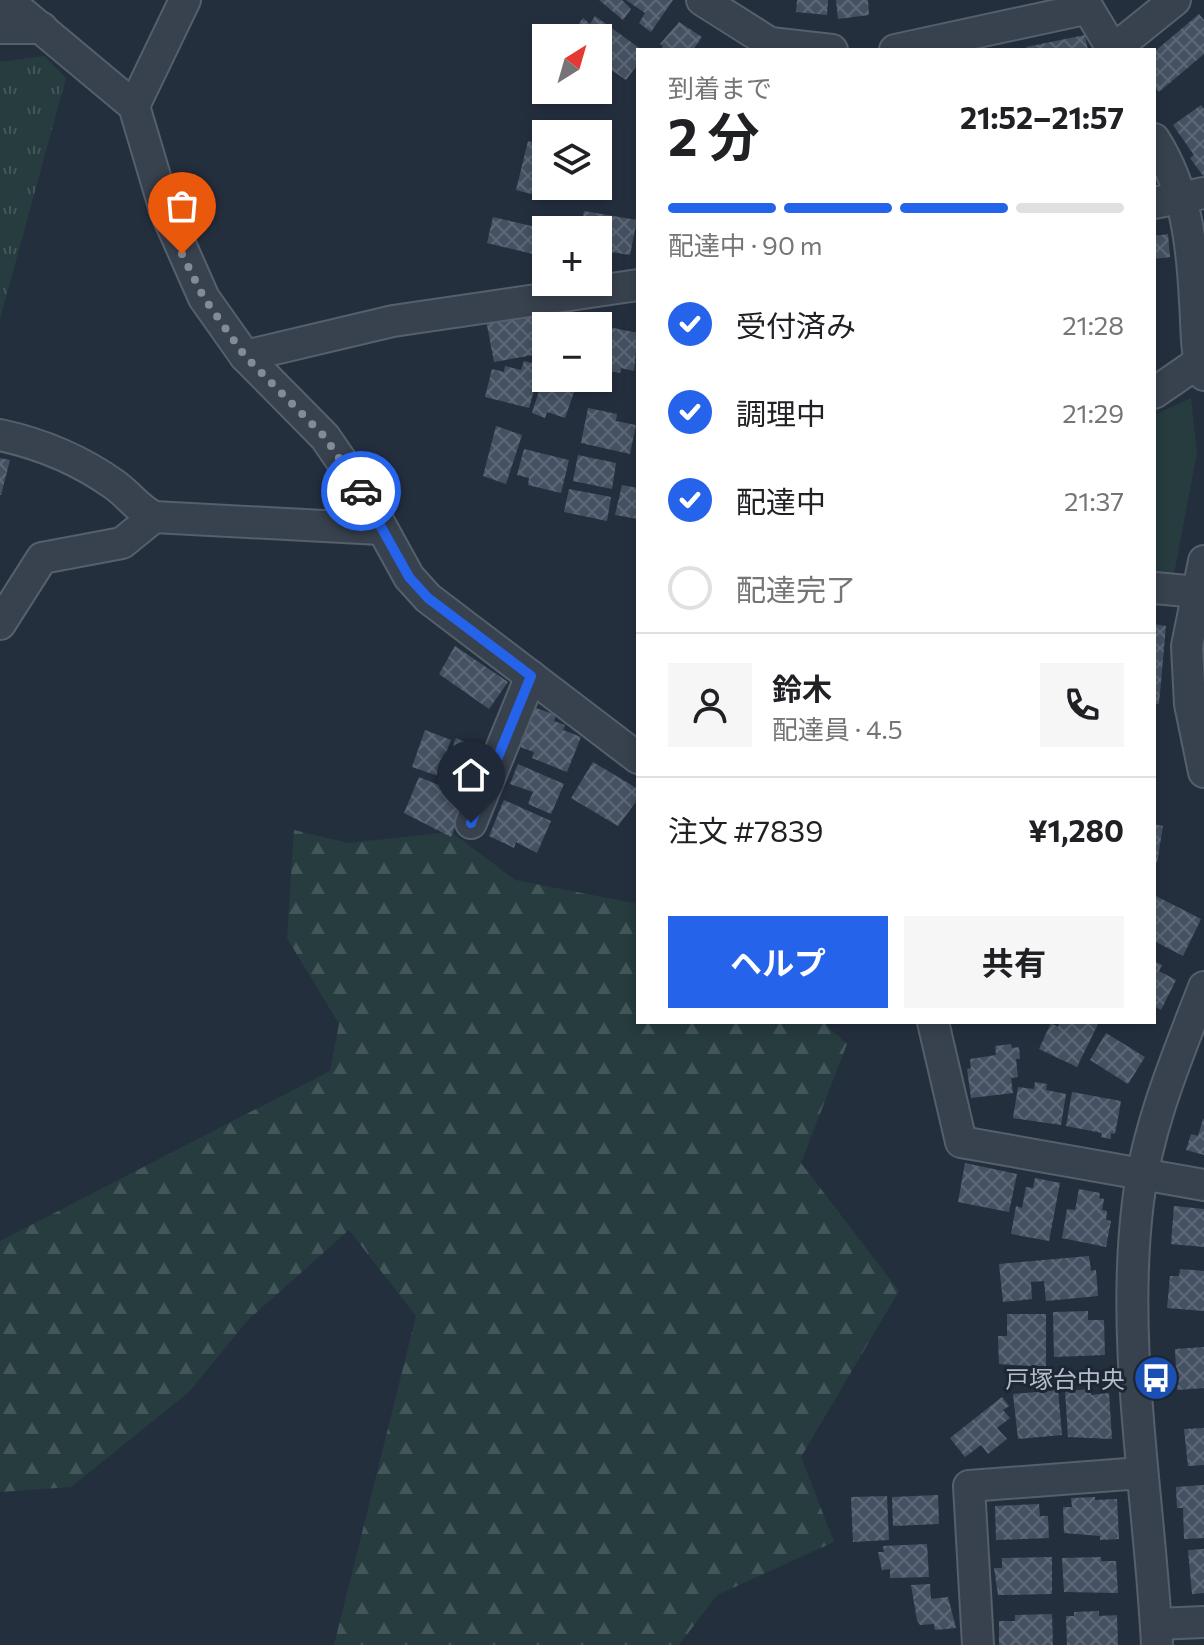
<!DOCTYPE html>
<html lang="ja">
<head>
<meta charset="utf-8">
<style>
	:root { --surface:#fff; --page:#f6f6f6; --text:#202124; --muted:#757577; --line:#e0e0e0; --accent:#2563eb }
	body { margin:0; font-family:Commissioner,"Noto Sans JP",sans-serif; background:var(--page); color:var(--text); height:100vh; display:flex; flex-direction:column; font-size:30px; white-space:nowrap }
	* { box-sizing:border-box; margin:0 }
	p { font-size:26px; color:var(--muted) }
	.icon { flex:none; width:44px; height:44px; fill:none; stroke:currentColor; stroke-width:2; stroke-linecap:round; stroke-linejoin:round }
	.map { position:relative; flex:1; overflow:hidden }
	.sheet { position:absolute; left:636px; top:48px; width:520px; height:976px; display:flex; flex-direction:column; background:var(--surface); border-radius:0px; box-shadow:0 4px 12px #0003 }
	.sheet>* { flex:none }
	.needle { width:52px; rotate:37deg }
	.controls { position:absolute; left:532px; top:24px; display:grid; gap:16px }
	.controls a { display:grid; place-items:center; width:80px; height:80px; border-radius:0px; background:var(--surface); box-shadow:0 4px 12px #0003; font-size:40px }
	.pin { position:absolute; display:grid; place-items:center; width:68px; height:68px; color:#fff; margin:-82px -34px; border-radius:50% 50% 50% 0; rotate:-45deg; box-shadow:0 0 8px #0007 }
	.pin .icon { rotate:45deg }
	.courier { position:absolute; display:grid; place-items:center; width:80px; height:80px; margin:-40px; border:6px solid #2563eb; border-radius:50%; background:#fff; color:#222; box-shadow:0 2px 10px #0007 }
	.overview em { font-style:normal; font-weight:700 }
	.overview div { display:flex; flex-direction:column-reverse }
	.overview { display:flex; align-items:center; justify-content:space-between; height:136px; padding:0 32px }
	h1 { font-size:52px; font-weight:700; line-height:60px }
	.bar { display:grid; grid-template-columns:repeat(4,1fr); gap:12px 8px; align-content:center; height:96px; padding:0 32px }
	.bar i { height:10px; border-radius:6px; background:var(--line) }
	.bar .on { background:var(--accent) }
	.bar p { grid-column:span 4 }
	.line { display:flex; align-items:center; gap:20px; padding:0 32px; border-top:2px solid var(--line) }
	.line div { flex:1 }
	.round { display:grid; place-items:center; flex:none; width:84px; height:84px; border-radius:0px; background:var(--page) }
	ol { padding:0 32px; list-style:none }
	li { display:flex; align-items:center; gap:24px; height:88px }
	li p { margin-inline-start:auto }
	li .icon { padding:8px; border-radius:50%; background:var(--accent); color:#fff; stroke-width:4 }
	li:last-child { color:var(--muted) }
	li i { width:44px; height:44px; border:4px solid var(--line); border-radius:50% }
	.cta { display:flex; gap:16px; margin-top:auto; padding:16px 32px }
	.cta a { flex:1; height:92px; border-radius:0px; background:var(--accent); color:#fff; font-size:32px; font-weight:700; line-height:92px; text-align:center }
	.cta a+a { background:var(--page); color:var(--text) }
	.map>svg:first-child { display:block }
</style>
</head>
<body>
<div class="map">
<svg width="1204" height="1645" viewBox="0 0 1204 1645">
	<defs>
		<pattern id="grass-tufts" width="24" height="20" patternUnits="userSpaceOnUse" patternTransform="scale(2)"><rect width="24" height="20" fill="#263c3f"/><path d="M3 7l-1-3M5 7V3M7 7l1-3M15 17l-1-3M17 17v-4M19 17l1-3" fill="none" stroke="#435659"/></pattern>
		<pattern id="forest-firs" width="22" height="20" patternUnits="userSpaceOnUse" patternTransform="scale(2)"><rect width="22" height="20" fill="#263c3f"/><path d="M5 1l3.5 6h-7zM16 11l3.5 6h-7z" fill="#435659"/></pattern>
		<pattern id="building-cross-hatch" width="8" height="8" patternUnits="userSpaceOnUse" patternTransform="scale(2)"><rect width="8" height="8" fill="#455162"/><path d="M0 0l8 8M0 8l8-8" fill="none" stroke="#5d6877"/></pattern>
	</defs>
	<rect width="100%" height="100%" fill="#242f3e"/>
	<path fill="url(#grass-tufts)" d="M44,56L66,78L0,319V62Z"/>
	<path fill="url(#forest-firs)" d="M294,830L348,843L451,832L515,880L638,904V1022H823L847,1044L801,1163L899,1291L801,1457L834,1542L717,1595L679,1645H334L416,1316L349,1230L248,1320L189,1392L71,1487L0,1492V1241L330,1071L339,1024L287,938Z"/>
	<path fill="#263c3f" d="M1191,398L1197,453L1174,574L1154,572V415Z"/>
	<g fill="url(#building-cross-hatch)">
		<path d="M599,0H622L631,9L623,20Z"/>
		<path d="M626,0H673L651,32L639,23L645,13Z"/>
		<path d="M797,0H828L827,15L796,12Z"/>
		<path d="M836,0H868L869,15L838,19Z"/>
		<path d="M1199,14L1204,20V54L1159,92L1154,86V52Z"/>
		<path d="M595,16L642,50H638V64L626,80L610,69L606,74L598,68V38H568L583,18L590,24Z"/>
		<path d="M679,22L702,37L693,50H660L663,46L660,44Z"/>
		<path d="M1085,35L1088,50H1027L1026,47Z"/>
		<path d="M1201,105L1204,109V177L1190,158L1194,155L1173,125Z"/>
		<path d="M528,141L546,146V186H555L551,199L516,190Z"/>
		<path d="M584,211L637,220L630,255L598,250V230H581Z"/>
		<path d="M493,217L540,228L533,254L487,243Z"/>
		<path d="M1168,234L1170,257L1154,259V236Z"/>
		<path d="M571,305L573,326H546V346L541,347L538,308Z"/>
		<path d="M532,312L539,354L494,362L486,320Z"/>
		<path d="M604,326L638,333L634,371L621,368L620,373L598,369Z"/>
		<path d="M524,361L541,365L529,408L485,397L492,369L504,372L505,366L521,370Z"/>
		<path d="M545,372L546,378H579L565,418L547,412L545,418L532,413Z"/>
		<path d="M588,408L617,414L616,421L636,425L630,454L581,443Z"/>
		<path d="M496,426L522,435L506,484L483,476Z"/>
		<path d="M524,449L569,460L561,493L528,485L529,478L517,475Z"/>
		<path d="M578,455L616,463L612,489L573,481Z"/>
		<path d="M0,458L10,460L1,495H0Z"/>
		<path d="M622,485L638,488V519L615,515Z"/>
		<path d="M569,489L611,497L607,521L564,512Z"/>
		<path d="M1154,624L1166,626L1159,704H1154Z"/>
		<path d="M455,646L508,682L489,709L439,674Z"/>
		<path d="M536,708L556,715L554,721L565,725L563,730L581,737L567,772L532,758L534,752L520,747Z"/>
		<path d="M425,730L451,740L438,776L412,767Z"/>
		<path d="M456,738L486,751L474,782L444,769Z"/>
		<path d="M593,762L638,789V799L618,826L571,798Z"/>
		<path d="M518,764L564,784L551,814L528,804L533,792L510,784Z"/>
		<path d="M419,777L467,797L451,837L404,813Z"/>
		<path d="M504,800L551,821L537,853L516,842L514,848L489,836Z"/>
		<path d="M1154,824L1163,826L1157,863H1154Z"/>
		<path d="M1154,895L1201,919L1183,956L1154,941Z"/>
		<path d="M1154,961L1162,965L1159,971L1176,980L1161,1010L1154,1006Z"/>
		<path d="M1060,1022H1099L1077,1067L1039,1049L1051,1023L1058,1027Z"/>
		<path d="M1106,1033L1145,1057L1128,1084L1090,1060Z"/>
		<path d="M1011,1044L1012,1048L1019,1047L1020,1059H1016L1018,1077L1011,1078L1013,1093L971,1098L967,1069L971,1068L970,1059L996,1055L995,1046Z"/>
		<path d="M1035,1082L1047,1084L1046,1090L1066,1094L1061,1125L1013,1118L1018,1087L1034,1089Z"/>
		<path d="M1072,1092L1121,1101L1115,1134L1111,1133V1139L1101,1137L1102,1133L1066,1126Z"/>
		<path d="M1203,1119H1204V1155L1186,1150L1191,1134L1198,1136Z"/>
		<path d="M965,1163L1017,1174L1009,1212L958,1202Z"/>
		<path d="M1035,1178L1060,1183L1049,1241L1011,1234L1016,1206L1022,1208L1026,1187L1033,1188Z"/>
		<path d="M1079,1189L1100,1193L1099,1198L1104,1199L1102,1210L1107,1211L1106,1220L1111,1221L1106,1247L1062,1238L1067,1209L1075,1210Z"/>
		<path d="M1174,1206L1204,1209V1247L1171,1244Z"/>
		<path d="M1089,1256L1091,1271L1096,1270L1098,1296L1046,1301L1044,1281L1031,1282L1032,1299L1003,1302L999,1264Z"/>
		<path d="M1180,1269L1204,1271V1311L1167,1308L1170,1276H1179Z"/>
		<path d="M1088,1311V1320H1104L1105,1355L1054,1357L1053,1312Z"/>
		<path d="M1007,1314H1046V1367L999,1364L998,1336H1007Z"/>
		<path d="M1204,1347V1388L1177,1390L1175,1349Z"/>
		<path d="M1091,1389V1395L1109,1393L1112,1439L1068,1437L1065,1391Z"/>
		<path d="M1058,1390L1062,1435L1018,1439L1013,1394Z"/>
		<path d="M1002,1397L1009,1406L1003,1410L1010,1418L997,1428L1007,1439L988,1454L981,1445L965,1457L950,1438Z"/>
		<path d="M1204,1428V1465L1188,1466L1184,1429Z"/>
		<path d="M1204,1485V1538L1184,1539L1183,1508H1177L1176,1487Z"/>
		<path d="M938,1495L939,1524L893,1526L892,1497Z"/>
		<path d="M887,1496L889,1540L853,1542L851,1497Z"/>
		<path d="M1095,1497V1500L1117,1499L1119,1539L1100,1540V1536L1064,1533L1063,1507H1072L1071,1498Z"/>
		<path d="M1039,1504L1040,1516H1048L1049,1538L996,1540L995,1506Z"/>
		<path d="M927,1544L929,1577L890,1578V1569L882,1570L878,1552H884L883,1546Z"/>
		<path d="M1204,1549V1593L1192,1594L1188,1550Z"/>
		<path d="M1052,1557V1594L998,1595L994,1568H1002V1558Z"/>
		<path d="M1101,1557V1561H1116L1118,1593L1064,1592L1062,1558Z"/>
		<path d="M930,1584L931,1599L948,1597L956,1628L935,1630L934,1624L920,1625L917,1620L911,1585Z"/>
		<path d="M1099,1611V1616L1117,1615L1118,1645H1067L1066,1616H1074V1612Z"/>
		<path d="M1052,1614L1053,1645H999V1621H1015V1615Z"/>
	</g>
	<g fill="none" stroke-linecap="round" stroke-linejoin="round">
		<g stroke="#565f6c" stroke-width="34">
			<g id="minor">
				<path d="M7,0L134,106L165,210L204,298L245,356L325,437L360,488L409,577L428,598L638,758"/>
				<path d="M702,0L770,43L832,50"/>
				<path d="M1083,0L1113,50L1175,0"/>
				<path d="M0,28H42"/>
				<path d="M895,50L1085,9"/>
				<path d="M134,106L185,0"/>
				<path d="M1154,139C1186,189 1192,243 1195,301C1197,326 1195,352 1204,375"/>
				<path d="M1154,203L1204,193"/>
				<path d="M245,356L393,321L638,285"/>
				<path d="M1154,393L1199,362"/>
				<path d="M0,435C42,444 80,460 115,485C130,496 138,509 154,517L380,529"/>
				<path d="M1204,561L1187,646L1190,704L1204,772"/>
				<path d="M1154,588L1198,592"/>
				<path d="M0,624L42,558L122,543L154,517"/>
				<path d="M471,823L531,676"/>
				<path d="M933,1022L961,1142L1204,1185"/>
				<path d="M1156,1624L1204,1622"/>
				<path d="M978,1645L969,1486L1141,1473"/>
				<path d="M1157,1645C1150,1500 1120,1347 1138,1202C1147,1127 1177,1057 1204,987"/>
			</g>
		</g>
		<use href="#minor" stroke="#38414e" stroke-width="30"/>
	</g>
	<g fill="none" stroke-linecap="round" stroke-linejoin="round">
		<path stroke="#828b98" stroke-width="8" stroke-dasharray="0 14.4" d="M182,254L204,298L245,356L325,437L361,491"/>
		<path stroke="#2563eb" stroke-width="10" d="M361,491L409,577L428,598L531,676L471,823"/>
	</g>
	<defs>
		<g id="bus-disc" transform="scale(2.3)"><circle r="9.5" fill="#1a4fb4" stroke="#1d2633"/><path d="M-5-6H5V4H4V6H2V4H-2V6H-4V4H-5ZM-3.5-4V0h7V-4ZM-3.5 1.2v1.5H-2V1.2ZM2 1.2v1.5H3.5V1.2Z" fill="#fff"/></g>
	</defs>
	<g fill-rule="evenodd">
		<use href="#bus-disc" x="1156" y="1378"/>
	</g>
	<g text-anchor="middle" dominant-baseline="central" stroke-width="6" stroke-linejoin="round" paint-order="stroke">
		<g font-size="24" fill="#b4bcc9" stroke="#1d2633" text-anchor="end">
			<text x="1125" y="1378">戸塚台中央</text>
		</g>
	</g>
</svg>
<div class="controls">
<a><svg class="needle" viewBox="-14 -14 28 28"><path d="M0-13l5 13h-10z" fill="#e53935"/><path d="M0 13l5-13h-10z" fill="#757577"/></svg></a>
<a><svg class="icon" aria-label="layers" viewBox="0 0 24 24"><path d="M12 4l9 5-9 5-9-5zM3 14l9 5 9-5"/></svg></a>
<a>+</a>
<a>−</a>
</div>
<div class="pin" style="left:182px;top:254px;background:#ea580c"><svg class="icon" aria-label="bag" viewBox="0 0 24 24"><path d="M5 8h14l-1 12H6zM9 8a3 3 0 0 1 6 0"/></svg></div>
<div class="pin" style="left:471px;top:823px;background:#1f2937"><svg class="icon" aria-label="home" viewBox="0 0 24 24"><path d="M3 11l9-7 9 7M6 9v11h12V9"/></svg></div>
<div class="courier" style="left:361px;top:491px"><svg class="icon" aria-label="car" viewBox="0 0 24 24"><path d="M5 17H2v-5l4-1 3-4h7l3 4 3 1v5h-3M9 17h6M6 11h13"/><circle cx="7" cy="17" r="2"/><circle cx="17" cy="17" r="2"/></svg></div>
<section class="sheet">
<div class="overview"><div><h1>2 分</h1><p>到着まで</p></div><em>21:52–21:57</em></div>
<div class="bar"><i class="on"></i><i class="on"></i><i class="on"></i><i></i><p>配達中 · 90 m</p></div>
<ol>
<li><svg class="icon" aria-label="check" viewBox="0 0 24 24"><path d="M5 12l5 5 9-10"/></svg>受付済み<p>21:28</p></li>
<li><svg class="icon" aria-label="check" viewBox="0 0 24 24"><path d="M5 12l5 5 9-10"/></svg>調理中<p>21:29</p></li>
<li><svg class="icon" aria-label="check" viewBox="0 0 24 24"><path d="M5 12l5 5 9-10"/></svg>配達中<p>21:37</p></li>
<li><i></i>配達完了</li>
</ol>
<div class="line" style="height:144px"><a class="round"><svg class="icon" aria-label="person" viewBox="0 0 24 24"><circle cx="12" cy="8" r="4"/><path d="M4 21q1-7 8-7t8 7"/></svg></a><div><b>鈴木</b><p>配達員 · 4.5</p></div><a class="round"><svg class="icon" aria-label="phone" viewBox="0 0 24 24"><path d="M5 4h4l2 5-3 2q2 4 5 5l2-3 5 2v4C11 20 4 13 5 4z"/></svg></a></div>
<div class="line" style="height:104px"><div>注文 #7839</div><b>¥1,280</b></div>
<div class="cta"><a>ヘルプ</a><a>共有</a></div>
</section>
</div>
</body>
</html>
